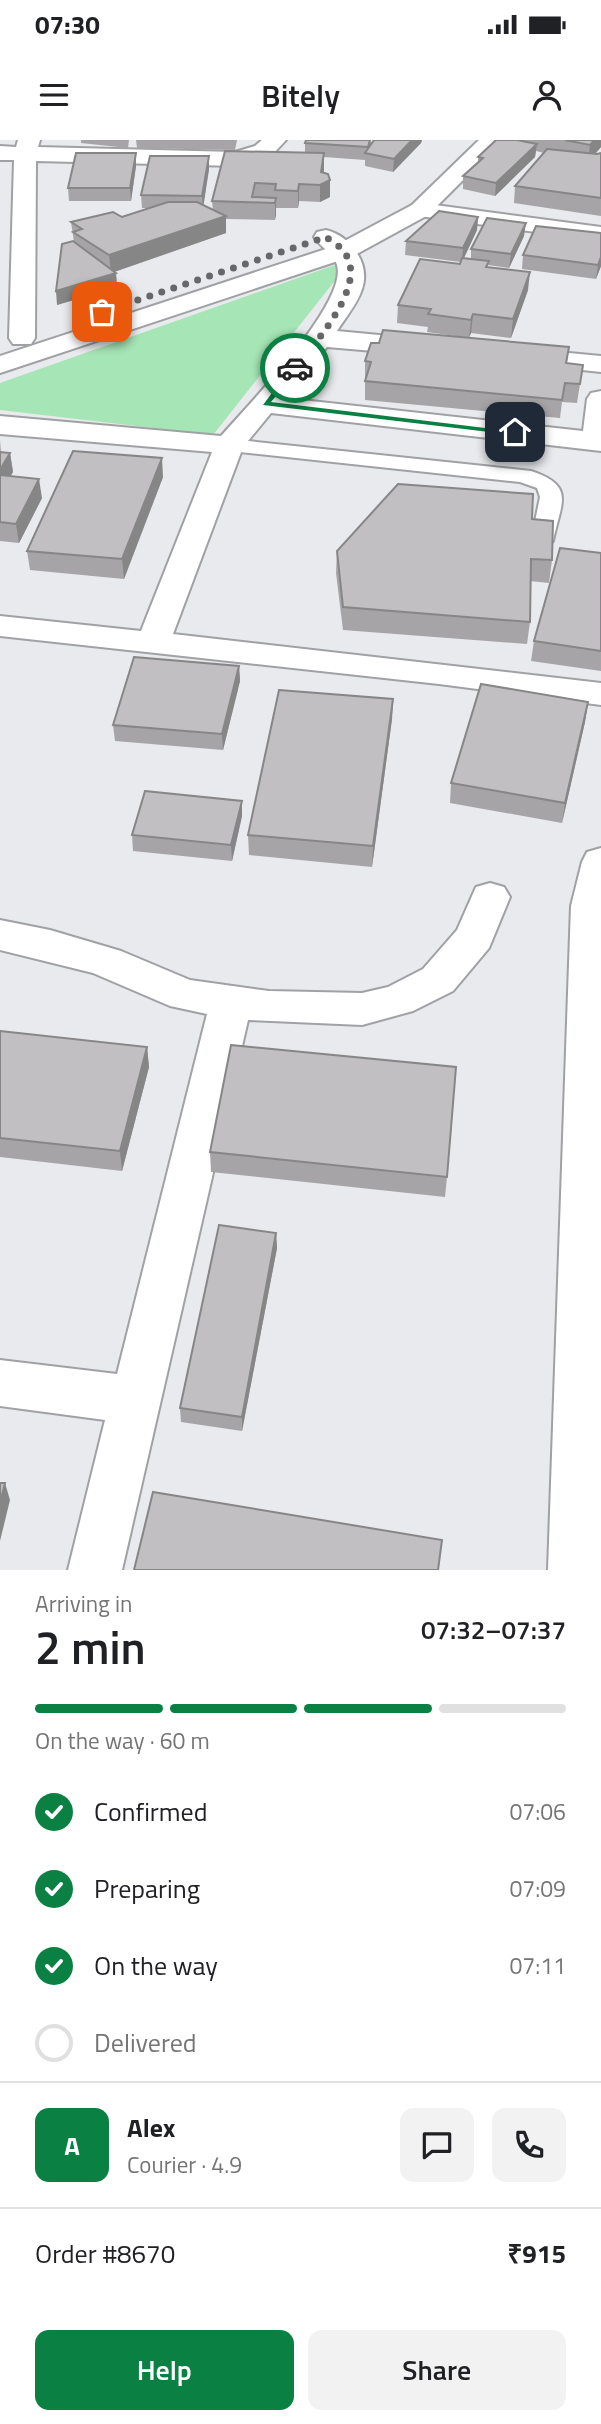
<!DOCTYPE html>
<html lang="en">
<head>
<meta charset="utf-8">
<style>
	:root { --surface:#fff; --page:#f2f2f2; --text:#202124; --muted:#757577; --line:#e0e0e0; --accent:#0b8043 }
	body { margin:0; font-family:"Titillium Web",sans-serif; background:var(--page); color:var(--text); height:100vh; display:flex; flex-direction:column; font-size:26px; white-space:nowrap }
	* { box-sizing:border-box; margin:0 }
	p { font-size:23px; color:var(--muted) }
	.icon { flex:none; width:38px; height:38px; fill:none; stroke:currentColor; stroke-width:2; stroke-linecap:round; stroke-linejoin:round }
	.map { position:relative; height:1430px; overflow:hidden }
	.panel { display:flex; flex-direction:column; background:var(--surface); flex:1 }
	.panel>* { flex:none }
	.pin { position:absolute; display:grid; place-items:center; width:60px; height:60px; color:#fff; margin:-30px; border-radius:14px; box-shadow:0 4px 10px #0006 }
	.courier { position:absolute; display:grid; place-items:center; width:70px; height:70px; margin:-35px; border:5px solid #0b8043; border-radius:50%; background:#fff; color:#222; box-shadow:0 2px 9px #0007 }
	.overview em { font-style:normal; font-weight:600 }
	.overview div { display:flex; flex-direction:column-reverse }
	.overview { display:flex; align-items:center; justify-content:space-between; height:119px; padding:0 35px }
	h1 { font-size:46px; font-weight:600; line-height:52px }
	.bar { display:grid; grid-template-columns:repeat(4,1fr); gap:10px 7px; align-content:center; height:84px; padding:0 35px }
	.bar i { height:9px; border-radius:5px; background:var(--line) }
	.bar .current { background:var(--accent) }
	.bar p { grid-column:span 4 }
	.line { display:flex; align-items:center; gap:18px; padding:0 35px; border-top:2px solid var(--line) }
	.line div { flex:1 }
	.round { display:grid; place-items:center; flex:none; width:74px; height:74px; border-radius:14px; background:var(--page) }
	ol { padding:0 35px; list-style:none }
	li { display:flex; align-items:center; gap:21px; height:77px }
	li p { margin-inline-start:auto }
	li .icon { padding:7px; border-radius:50%; background:var(--accent); color:#fff; stroke-width:4 }
	li:last-child { color:var(--muted) }
	li i { width:38px; height:38px; border:4px solid var(--line); border-radius:50% }
	.cta { display:flex; gap:14px; margin-top:auto; padding:14px 35px }
	.cta a { flex:1; height:80px; border-radius:14px; background:var(--accent); color:#fff; font-size:28px; font-weight:600; line-height:80px; text-align:center }
	.cta a+a { background:var(--page); color:var(--text) }
	.status { display:flex; justify-content:space-between; align-items:center; height:49px; padding:0 35px; background:var(--surface); direction:ltr }
	.status svg { height:19px; fill:currentColor }
	header { display:flex; justify-content:space-between; align-items:center; height:91px; padding:0 35px; background:var(--surface); font-size:32px; font-weight:600 }
	.map>svg:first-child { display:block }
</style>
</head>
<body>
<div class="status"><b>07:30</b><svg viewBox="0 0 49 12"><path d="M0 12V9h3v3zM5 12V6h3v6zM10 12V3h3v9zM15 12V0h3v12zM26 1h20v11H26zM47 4h2v5h-2z"/></svg></div>
<header><svg class="icon" aria-label="menu" viewBox="0 0 24 24"><path d="M4 6h16M4 12h16M4 18h16"/></svg>Bitely<svg class="icon" aria-label="person" viewBox="0 0 24 24"><circle cx="12" cy="8" r="4"/><path d="M4 21q1-7 8-7t8 7"/></svg></header>
<div class="map">
<svg width="601" height="1430" viewBox="0 0 601 1430">
	<rect width="100%" height="100%" fill="#e9eaed"/>
	<path fill="#a6e5b5" d="M352,119L213,295L0,270V243Z"/>
	<g fill="none" stroke-linecap="round" stroke-linejoin="round">
		<g stroke="#a0a1a4" stroke-width="4">
			<path id="lane" d="M229,299L531,331C576,346 561,362 553,401L542,408L531,401L540,357L537,348L520,342L221,310L218,305L221,300Z"/>
		</g>
		<g stroke="#a0a1a4" stroke-width="4">
			<g id="street">
				<path d="M18,0H40L38,7L235,12L255,6L262,0H286L271,16L236,26L36,21L35,198L31,204H13L9,198L14,20H0V6L16,7Z"/>
				<path d="M420,63L601,87V101L412,75L408,70L412,65Z"/>
				<path d="M326,90C350,96 371,123 362,149C358,163 345,178 337,191L432,200L442,202L446,208L442,214L432,216L327,207L284,258L583,291L587,259L591,253L601,251V311L271,273L243,307L173,494L601,543V565L439,544L0,496V476L141,491L212,312L0,294V276L221,296C248,265 348,163 337,125C333,112 321,108 314,97L317,92Z"/>
				<path d="M516,208L601,216V232L506,222L502,216L506,210Z"/>
				<path d="M601,708V1430H548L571,766L582,722L587,712Z"/>
				<path d="M490,743L504,747L510,757L489,808L453,851L413,871L362,885L248,880L122,1430H68L105,1280L0,1266V1220L117,1234L207,874L170,866L93,833L0,810V780L50,790L121,811L190,840L269,851L362,853L388,847L423,829L457,790L476,747Z"/>
			</g>
		</g>
		<g stroke="#a0a1a4" stroke-width="4">
			<path id="secondary" d="M479,0H503L428,75L353,116L0,233V216L335,106L412,65Z"/>
		</g>
		<use href="#lane" fill="#fff" fill-rule="evenodd"/>
		<use href="#street" fill="#fff" fill-rule="evenodd"/>
		<use href="#secondary" fill="#fff" fill-rule="evenodd"/>
	</g>
	<g fill="#a6a4a6">
		<path d="M81,0H129L128,8L81,3Z"/>
		<path d="M136,0H237L235,10L137,8Z"/>
		<path d="M374,0H422L421,3L393,32L365,26V20L324,17V33L330,40V57L320,62L299,61L298,68H276L275,80L226,79V93L114,132L116,133L117,147L57,165L74,102L71,82L122,77L149,68H142L141,55L209,29L203,65L213,70L212,61L305,13V3L372,2Z"/>
		<path d="M496,0H601V7L595,14L601,13V76L514,63L515,46L544,13L536,11L535,17L495,56L463,49V36L478,23V17Z"/>
		<path d="M136,26L131,61H69L68,48Z"/>
		<path d="M478,77L477,90L464,118L471,119V109L524,96L509,128L488,125V127L528,150L511,198L471,193L469,198L427,192L428,187L397,183L398,165L460,124L461,122L405,115L406,101Z"/>
		<path d="M601,93V126L596,139L522,129L523,115Z"/>
		<path d="M379,203L569,207L567,223L583,225L577,263L562,262L560,278L365,260V221Z"/>
		<path d="M0,300L1,312L10,313L13,332L10,336L42,358L19,403L0,401Z"/>
		<path d="M163,337L124,439L30,430L27,411Z"/>
		<path d="M532,379L552,420L549,443L530,441V482L527,504L343,490L336,433L337,411Z"/>
		<path d="M601,413V531L531,521L534,501Z"/>
		<path d="M239,526L240,541L223,610L115,601L113,585Z"/>
		<path d="M393,559L392,579L372,727L249,715L248,695Z"/>
		<path d="M588,562L585,582L562,683L450,663L451,643Z"/>
		<path d="M242,676L232,721L133,711L132,695Z"/>
		<path d="M0,891L147,907L149,927L122,1031L0,1017Z"/>
		<path d="M210,1012L447,1037L445,1057L211,1032Z"/>
		<path d="M276,1093L277,1108L242,1291L181,1282L180,1268Z"/>
	</g>
	<g fill="#878687">
		<path d="M412,0H422L421,3L393,32L394,19Z"/>
		<path d="M594,0H601V7L588,22L590,5Z"/>
		<path d="M537,4L535,17L495,56L496,43Z"/>
		<path d="M136,13V26L131,61L130,48Z"/>
		<path d="M324,13V30L322,44L330,40V57L320,62V45Z"/>
		<path d="M209,16V29L203,69L202,56Z"/>
		<path d="M299,44V61L298,68V51Z"/>
		<path d="M276,58V75L275,80V63Z"/>
		<path d="M226,76V93L111,133L109,115Z"/>
		<path d="M478,77L477,90L462,122L463,108Z"/>
		<path d="M526,83L524,96L509,128L511,114Z"/>
		<path d="M601,117V126L596,139L598,125Z"/>
		<path d="M530,132L528,150L511,198L513,179Z"/>
		<path d="M116,133L117,147L57,165L56,151Z"/>
		<path d="M473,174L471,193L469,198L471,180Z"/>
		<path d="M10,313L13,332L0,354V330Z"/>
		<path d="M162,318L163,337L124,439L122,419Z"/>
		<path d="M39,339L42,358L19,403L16,384Z"/>
		<path d="M239,526L240,541L223,610L222,594Z"/>
		<path d="M393,559L392,579L372,727L373,706Z"/>
		<path d="M588,562L585,582L562,683L565,663Z"/>
		<path d="M242,661V676L232,721L231,705Z"/>
		<path d="M147,907L149,927L122,1031L120,1011Z"/>
		<path d="M276,1093L277,1108L242,1291V1277Z"/>
		<path d="M5,1343L10,1360L0,1401V1363Z"/>
	</g>
	<g fill="#c1bfc1" stroke="#878687" stroke-width="2">
		<path d="M306,0H370L368,7L305,3Z"/>
		<path d="M374,0H412L394,19L365,13Z"/>
		<path d="M496,0H517L537,4L496,43L463,36L483,18L478,17Z"/>
		<path d="M565,0H594L590,5Z"/>
		<path d="M547,9L597,14L601,13V58L515,46Z"/>
		<path d="M225,11L324,13L321,32L328,34L330,40L320,45L299,44L298,51L275,50L276,44L255,43L252,57L276,58L275,63L212,61Z"/>
		<path d="M76,13H136L130,48H68Z"/>
		<path d="M150,16H209L202,56L141,55Z"/>
		<path d="M168,62H197L226,76L109,115L73,92L82,89L71,82L113,72L122,77Z"/>
		<path d="M439,71L478,77L463,108L406,101Z"/>
		<path d="M487,78L526,83L511,114L471,109Z"/>
		<path d="M536,86L601,93V117L598,125L523,115Z"/>
		<path d="M73,101L116,133L56,151L62,104Z"/>
		<path d="M462,118L489,121L486,127L530,132L513,179L473,174L471,180L428,174L431,169L398,165L420,119L460,124Z"/>
		<path d="M383,190L569,207L566,223L583,225L580,244L565,243L562,260L365,241L371,222L365,221L371,203H379Z"/>
		<path d="M73,311L162,318L122,419L27,411Z"/>
		<path d="M0,312L10,313L0,330Z"/>
		<path d="M0,335L39,339L16,384L0,382Z"/>
		<path d="M398,344L533,354L532,379L553,381L552,420L531,419L530,482L343,467L337,411Z"/>
		<path d="M560,408L601,413V511L534,501Z"/>
		<path d="M134,517L239,526L222,594L113,585Z"/>
		<path d="M481,544L588,562L565,663L451,643Z"/>
		<path d="M279,550L393,559L373,706L248,695Z"/>
		<path d="M145,651L242,661L231,705L132,695Z"/>
		<path d="M0,891L147,907L120,1011L0,998Z"/>
		<path d="M231,905L456,927L447,1037L210,1012Z"/>
		<path d="M219,1085L276,1093L242,1277L180,1268Z"/>
		<path d="M0,1343H5L0,1363Z"/>
		<path d="M153,1352L442,1400L438,1430H134Z"/>
	</g>
	<path fill="#0b8043" d="M292,226L299,228L271,262L519,292L515,295L263,265Z"/>
	<g fill="none" stroke-linecap="round" stroke-linejoin="round">
		<path stroke="#666768" stroke-width="7" stroke-dasharray="0 12.6" d="M102,172L326,97C331,101 339,105 343,111C371,142 315,203 295,228"/>
	</g>
</svg>
<div class="pin" style="left:102px;top:172px;background:#ea580c"><svg class="icon" aria-label="bag" viewBox="0 0 24 24"><path d="M5 8h14l-1 12H6zM9 8a3 3 0 0 1 6 0"/></svg></div>
<div class="pin" style="left:515px;top:292px;background:#1f2937"><svg class="icon" aria-label="home" viewBox="0 0 24 24"><path d="M3 11l9-7 9 7M6 9v11h12V9"/></svg></div>
<div class="courier" style="left:295px;top:228px"><svg class="icon" aria-label="car" viewBox="0 0 24 24"><path d="M5 17H2v-5l4-1 3-4h7l3 4 3 1v5h-3M9 17h6M6 11h13"/><circle cx="7" cy="17" r="2"/><circle cx="17" cy="17" r="2"/></svg></div>
</div>
<section class="panel">
<div class="overview"><div><h1>2 min</h1><p>Arriving in</p></div><em>07:32–07:37</em></div>
<div class="bar"><i class="current"></i><i class="current"></i><i class="current"></i><i></i><p>On the way · 60 m</p></div>
<ol>
<li><svg class="icon" aria-label="check" viewBox="0 0 24 24"><path d="M5 12l5 5 9-10"/></svg>Confirmed<p>07:06</p></li>
<li><svg class="icon" aria-label="check" viewBox="0 0 24 24"><path d="M5 12l5 5 9-10"/></svg>Preparing<p>07:09</p></li>
<li><svg class="icon" aria-label="check" viewBox="0 0 24 24"><path d="M5 12l5 5 9-10"/></svg>On the way<p>07:11</p></li>
<li><i></i>Delivered</li>
</ol>
<div class="line" style="height:126px"><b class="round" style="background:var(--accent);color:#fff">A</b><div><b>Alex</b><p>Courier · 4.9</p></div><a class="round"><svg class="icon" aria-label="chat" viewBox="0 0 24 24"><path d="M4 5h16v11H9l-5 4z"/></svg></a><a class="round"><svg class="icon" aria-label="phone" viewBox="0 0 24 24"><path d="M5 4h4l2 5-3 2q2 4 5 5l2-3 5 2v4C11 20 4 13 5 4z"/></svg></a></div>
<div class="line" style="height:91px"><div>Order #8670</div><b>₹915</b></div>
<div class="cta"><a>Help</a><a>Share</a></div>
</section>
</body>
</html>
